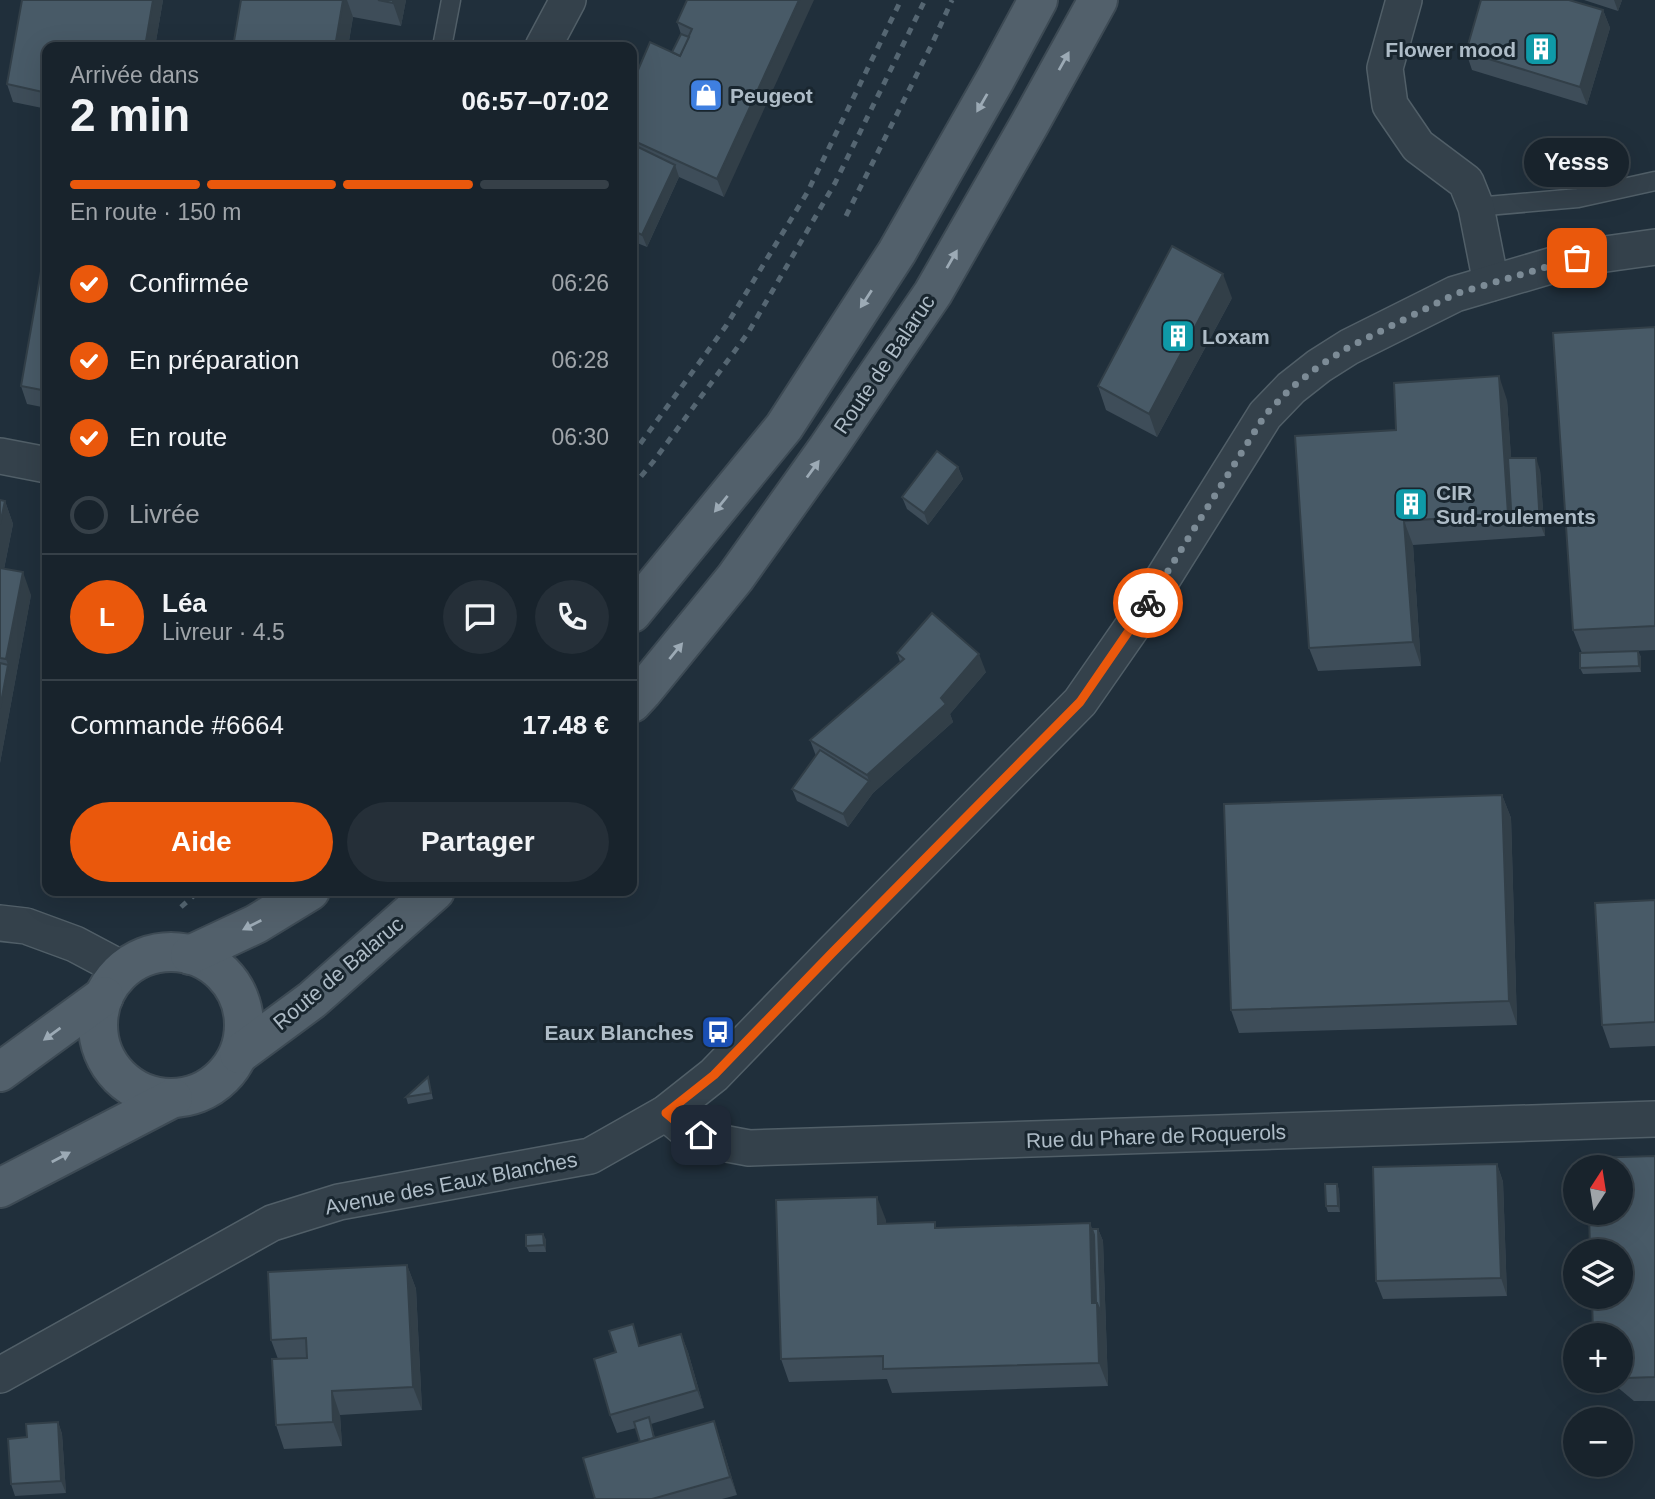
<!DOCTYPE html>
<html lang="fr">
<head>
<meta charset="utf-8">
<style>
	:root { --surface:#18232c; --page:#252f38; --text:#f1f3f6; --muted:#9fa4a9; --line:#364048; --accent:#ea580c }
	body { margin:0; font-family:Arial,sans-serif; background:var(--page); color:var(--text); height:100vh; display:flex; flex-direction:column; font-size:26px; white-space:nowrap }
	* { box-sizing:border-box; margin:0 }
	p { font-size:23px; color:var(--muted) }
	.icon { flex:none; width:38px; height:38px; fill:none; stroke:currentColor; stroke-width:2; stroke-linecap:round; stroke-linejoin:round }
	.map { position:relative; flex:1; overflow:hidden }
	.sheet { position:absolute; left:42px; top:42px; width:595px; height:854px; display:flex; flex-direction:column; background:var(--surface); border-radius:14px; box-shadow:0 7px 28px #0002,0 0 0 2px var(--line) }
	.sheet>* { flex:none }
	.needle { width:46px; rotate:12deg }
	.fabs { position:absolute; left:1563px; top:1155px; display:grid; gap:14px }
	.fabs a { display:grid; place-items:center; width:70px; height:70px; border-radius:50%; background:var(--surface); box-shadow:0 7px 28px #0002,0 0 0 2px var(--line); font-size:35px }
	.pin { position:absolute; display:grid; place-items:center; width:60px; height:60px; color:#fff; margin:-30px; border-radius:14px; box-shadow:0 4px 10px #0006 }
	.courier { position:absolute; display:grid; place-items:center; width:70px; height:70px; margin:-35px; border:5px solid #ea580c; border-radius:50%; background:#fff; color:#222; box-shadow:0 2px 9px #0007 }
	.bubble { position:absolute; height:49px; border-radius:24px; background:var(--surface); box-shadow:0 7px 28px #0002,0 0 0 2px var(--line); font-size:23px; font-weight:700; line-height:49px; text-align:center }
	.headline em { font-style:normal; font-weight:700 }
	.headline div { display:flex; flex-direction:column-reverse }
	.headline { display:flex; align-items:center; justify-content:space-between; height:119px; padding:0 28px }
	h1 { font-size:46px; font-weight:700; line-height:52px }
	.bar { display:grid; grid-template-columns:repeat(4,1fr); gap:10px 7px; align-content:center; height:84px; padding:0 28px }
	.bar i { height:9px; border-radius:5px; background:var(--line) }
	.bar .on { background:var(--accent) }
	.bar p { grid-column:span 4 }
	.line { display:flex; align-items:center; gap:18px; padding:0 28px; border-top:2px solid var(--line) }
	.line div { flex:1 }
	.round { display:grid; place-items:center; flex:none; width:74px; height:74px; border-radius:37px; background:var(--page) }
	ol { padding:0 28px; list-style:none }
	li { display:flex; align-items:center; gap:21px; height:77px }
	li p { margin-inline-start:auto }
	li .icon { padding:7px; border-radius:50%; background:var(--accent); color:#fff; stroke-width:4 }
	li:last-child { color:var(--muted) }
	li i { width:38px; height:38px; border:4px solid var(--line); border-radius:50% }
	.action { display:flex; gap:14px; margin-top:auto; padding:14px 28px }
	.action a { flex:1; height:80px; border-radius:42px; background:var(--accent); color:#fff; font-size:28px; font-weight:700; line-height:80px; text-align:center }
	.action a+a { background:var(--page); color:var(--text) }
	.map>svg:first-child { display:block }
</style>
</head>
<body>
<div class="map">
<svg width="1655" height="1499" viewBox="0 0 1655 1499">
	<rect width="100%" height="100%" fill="#202f3b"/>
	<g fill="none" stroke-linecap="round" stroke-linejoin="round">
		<g stroke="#515f68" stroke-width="21">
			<g id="service">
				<path d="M442,47L451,0"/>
				<path d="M1476,207L1578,198L1655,181"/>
			</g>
		</g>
		<g stroke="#515f68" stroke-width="38">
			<g id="minor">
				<path d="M1404,0L1385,68L1390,105L1418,146L1466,182L1476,207L1491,283"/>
				<path d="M543,47L568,0"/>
				<path d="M0,456L47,465"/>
				<path d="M0,923L26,926L75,944L124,970"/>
				<path d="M666,1113L685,1129L717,1142L749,1148L1655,1119"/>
				<path d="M0,1375L272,1223L339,1202L590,1156L666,1113L714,1075L832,953L1080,702L1137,620L1265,415L1291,388L1319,366L1349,347L1455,294L1577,258L1655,247"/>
			</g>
		</g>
		<g stroke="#3d4a54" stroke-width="42">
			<g id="primary">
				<path d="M632,613L784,427L897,252L996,78L1038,0"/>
				<path d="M632,703L643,691L735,578L827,449L933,293L1029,125L1098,0"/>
				<circle cx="171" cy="1025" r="73"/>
				<path d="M190,955L256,924L310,891"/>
				<path d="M239,1054L312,1000L435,891"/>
				<path d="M0,1072L104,996"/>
				<path d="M0,1188L173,1098"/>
			</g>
		</g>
		<use href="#service" stroke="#34414b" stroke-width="18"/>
		<use href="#minor" stroke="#34414b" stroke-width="35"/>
		<use href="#primary" stroke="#52606b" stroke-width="38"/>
		<g stroke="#556672" stroke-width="5" stroke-dasharray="7 7" stroke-linecap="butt">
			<path d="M846,216L932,44L952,0"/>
			<path d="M632,455L726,326L807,193L901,0"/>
			<path d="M632,487L653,462L748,333L835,183L925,0"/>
			<path d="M181,907L199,891"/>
		</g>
	</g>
	<g fill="#3e4d59">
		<path d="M22,0H163L155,47H47V109L13,102L7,84Z"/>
		<path d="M241,0H406L401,26L353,17L348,47H233Z"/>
		<path d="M687,0L724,197L679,177L647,247L632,241V84L672,52L681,34L677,22Z"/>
		<path d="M1584,0H1622L1618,11Z"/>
		<path d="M1603,10L1610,28L1587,105L1472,70L1466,52Z"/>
		<path d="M47,237V408L27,404L21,386Z"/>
		<path d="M1232,298L1157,437L1106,410L1098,386Z"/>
		<path d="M1655,327V650L1610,652L1638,651L1641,657V672L1583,674L1580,668L1582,653L1573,630Z"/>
		<path d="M1507,400L1511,458L1540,470L1545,536L1413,545L1421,666L1318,671L1309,648L1396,430Z"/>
		<path d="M958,467L963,479L928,525L907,509L902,497Z"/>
		<path d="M0,500L5,501L13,524L4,569L31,595L0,763Z"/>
		<path d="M897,653L986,672L950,714L953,722L873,793L848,827L797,801L792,789L816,756L810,740L900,662Z"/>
		<path d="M1502,795L1511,818L1517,1025L1239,1033L1231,1010Z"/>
		<path d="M1655,900V1046L1610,1048L1602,1025Z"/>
		<path d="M428,1077L433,1099L408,1104L406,1097Z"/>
		<path d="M1655,1156V1401H1634L1610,1381H1620V1335Z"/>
		<path d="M1497,1164L1503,1182L1507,1296L1383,1299L1376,1281Z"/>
		<path d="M1337,1184L1339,1190L1340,1212H1328L1326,1206Z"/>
		<path d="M886,1220V1223L937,1228L1090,1223L1092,1229H1098L1103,1241L1108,1386L892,1393L887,1379L789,1382L781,1359Z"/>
		<path d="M543,1234L546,1240V1252H529L526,1246Z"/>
		<path d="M407,1265L416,1289L422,1410L340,1415L342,1446L284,1449L276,1425L278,1359L271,1340Z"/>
		<path d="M681,1334L688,1352L704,1408L651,1424L655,1438L720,1439L737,1495L722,1499H595L640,1442L636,1428L617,1433L610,1415L640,1346Z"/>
		<path d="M58,1422L62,1434L66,1493L15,1496L11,1484L27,1437Z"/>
	</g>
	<g fill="#323f48">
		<path d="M153,0H163L155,47H145Z"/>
		<path d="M343,0H347L353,17L348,47H335Z"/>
		<path d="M393,0H406L401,26L393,3Z"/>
		<path d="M799,0H814L724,197L717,179Z"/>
		<path d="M1614,0H1622L1618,11Z"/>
		<path d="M1603,10L1610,28L1587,105L1580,87Z"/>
		<path d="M675,165L679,177L647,247L642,235Z"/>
		<path d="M1223,274L1232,298L1157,437L1149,414Z"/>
		<path d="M1499,376L1507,400L1516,525L1512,526L1508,514Z"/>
		<path d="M1536,458L1540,470L1545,536L1540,524Z"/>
		<path d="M958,467L963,479L928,525L924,513Z"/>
		<path d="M5,501L13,524L0,589V524Z"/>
		<path d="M1404,521L1413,545L1421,666L1413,642Z"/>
		<path d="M23,572L31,595L0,763V708L8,665L6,659Z"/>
		<path d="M1638,651L1641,657V672L1639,666Z"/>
		<path d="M979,654L986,672L950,714L953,722L873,793L848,827L843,814L869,781L867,775L941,698Z"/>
		<path d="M1502,795L1511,818L1517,1025L1509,1001Z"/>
		<path d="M1497,1164L1503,1182L1507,1296L1501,1278Z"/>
		<path d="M1337,1184L1339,1190L1340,1212L1338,1206Z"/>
		<path d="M877,1197L886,1220L887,1247L878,1224Z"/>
		<path d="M1090,1223L1098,1247V1229L1103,1241L1108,1386L1099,1363L1092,1303Z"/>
		<path d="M543,1234L546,1240V1252L544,1245Z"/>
		<path d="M407,1265L416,1289L422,1410L413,1387Z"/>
		<path d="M681,1334L688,1352L704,1408L697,1390Z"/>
		<path d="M332,1391L340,1415L342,1446L333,1422Z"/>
		<path d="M714,1421L720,1439L737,1495L730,1477Z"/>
		<path d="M58,1422L62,1434L66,1493L61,1481Z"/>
	</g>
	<g fill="#485a67" stroke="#323f48" stroke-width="2">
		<path d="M22,0H153L145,47H47V93L7,84Z"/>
		<path d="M241,0H343L335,47H233Z"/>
		<path d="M378,0H393V3Z"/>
		<path d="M687,0H799L717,179L632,140V84L650,42L680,56L692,29L677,22Z"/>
		<path d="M1481,0H1569L1603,10L1580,87L1466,52Z"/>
		<path d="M681,34L689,37L680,56L672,52Z"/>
		<path d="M632,144L675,165L642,235L632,230Z"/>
		<path d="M47,237V391L21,386Z"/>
		<path d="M1172,246L1223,274L1149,414L1098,386Z"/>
		<path d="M1655,327V626L1573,630L1553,333Z"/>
		<path d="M1499,376L1508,514L1404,521L1413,642L1309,648L1295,436L1396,430L1394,383Z"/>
		<path d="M937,451L958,467L924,513L902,497Z"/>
		<path d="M1508,458H1536L1540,524L1512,526Z"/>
		<path d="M0,500L5,501L0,524Z"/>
		<path d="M0,568L23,572L6,659L0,658Z"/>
		<path d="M932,613L979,654L941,698L946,704L867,775L810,740L904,659L897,653Z"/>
		<path d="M1638,651L1639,666L1580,668V653Z"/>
		<path d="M0,663L8,665L0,708Z"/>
		<path d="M820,750L869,781L843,814L792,789Z"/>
		<path d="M1502,795L1509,1001L1231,1010L1224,804Z"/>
		<path d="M1655,900V1022L1602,1025L1595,903Z"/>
		<path d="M428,1077L431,1093L406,1097Z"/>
		<path d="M1655,1156V1377L1626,1378L1620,1374V1335H1593L1592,1297H1620V1251H1590L1589,1213H1620V1167H1588L1587,1158Z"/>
		<path d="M1497,1164L1501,1278L1376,1281L1373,1167Z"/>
		<path d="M1325,1184H1337L1338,1206H1326Z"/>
		<path d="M877,1197L878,1224L935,1222V1228L1090,1223L1092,1303H1097L1099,1363L883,1369V1356L781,1359L776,1200Z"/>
		<path d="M1092,1229H1098L1101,1314L1097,1303H1096L1094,1235Z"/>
		<path d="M543,1234L544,1245L526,1246V1235Z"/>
		<path d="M407,1265L413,1387L332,1391L333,1422L276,1425L272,1359L307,1358L306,1338L271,1340L268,1272Z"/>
		<path d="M633,1324L639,1346L681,1334L697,1390L610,1415L594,1359L616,1352L609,1331Z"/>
		<path d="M649,1417L654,1438L640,1442L634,1422Z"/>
		<path d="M714,1421L730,1477L652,1499H595L583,1458Z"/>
		<path d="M58,1422L61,1481L11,1484L8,1439L27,1437L26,1424Z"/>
	</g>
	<defs><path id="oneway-solid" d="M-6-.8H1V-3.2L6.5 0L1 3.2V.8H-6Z" transform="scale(1.75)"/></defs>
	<g fill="#9caab5">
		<use href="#oneway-solid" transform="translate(1064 61) rotate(-61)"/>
		<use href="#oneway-solid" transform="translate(982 103) rotate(120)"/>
		<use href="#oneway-solid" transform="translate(952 259) rotate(-60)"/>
		<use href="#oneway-solid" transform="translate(866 299) rotate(123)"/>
		<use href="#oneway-solid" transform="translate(813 469) rotate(-54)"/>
		<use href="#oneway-solid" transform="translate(721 504) rotate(129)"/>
		<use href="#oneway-solid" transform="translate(676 651) rotate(-51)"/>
		<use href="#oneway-solid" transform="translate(252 925) rotate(153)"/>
		<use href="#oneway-solid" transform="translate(52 1034) rotate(144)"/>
		<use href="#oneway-solid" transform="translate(61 1157) rotate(-28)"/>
	</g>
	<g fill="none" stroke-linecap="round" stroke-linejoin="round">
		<path stroke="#7c8b96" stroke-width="7" stroke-dasharray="0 12.6" d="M1148,603L1265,415L1291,388L1319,366L1349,347L1455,294L1577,258"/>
		<path stroke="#ea580c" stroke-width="9" d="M701,1135L685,1129L666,1113L714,1075L832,953L1080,702L1148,603"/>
	</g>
	<defs>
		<g id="building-square" transform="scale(1.75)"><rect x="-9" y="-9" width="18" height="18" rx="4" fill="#0f9aa8" stroke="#19262f"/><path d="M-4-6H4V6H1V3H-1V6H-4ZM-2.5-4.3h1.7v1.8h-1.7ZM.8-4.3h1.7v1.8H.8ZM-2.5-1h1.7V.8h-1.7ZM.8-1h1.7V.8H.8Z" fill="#fff"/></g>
		<g id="shop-square" transform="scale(1.75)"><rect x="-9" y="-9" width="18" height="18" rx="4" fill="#3f7fe0" stroke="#19262f"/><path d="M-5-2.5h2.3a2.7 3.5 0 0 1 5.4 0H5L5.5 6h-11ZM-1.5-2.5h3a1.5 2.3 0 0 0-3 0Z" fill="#fff"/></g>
		<g id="bus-square" transform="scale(1.75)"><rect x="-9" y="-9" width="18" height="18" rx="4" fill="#1a4fb4" stroke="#19262f"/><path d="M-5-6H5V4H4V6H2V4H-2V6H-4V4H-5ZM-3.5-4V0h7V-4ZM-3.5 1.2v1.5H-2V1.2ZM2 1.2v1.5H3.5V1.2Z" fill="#fff"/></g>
	</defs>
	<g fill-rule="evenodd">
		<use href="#building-square" x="1541" y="49"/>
		<use href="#shop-square" x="706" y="95"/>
		<use href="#building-square" x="1178" y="336"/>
		<use href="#building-square" x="1411" y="504"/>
		<use href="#bus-square" x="718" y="1032"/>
	</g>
	<g text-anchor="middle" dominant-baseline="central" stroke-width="6" stroke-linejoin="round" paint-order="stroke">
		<g font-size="21" font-weight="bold" fill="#aebcc7" stroke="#19262f" text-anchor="start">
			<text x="1516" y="49" text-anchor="end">Flower mood</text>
			<text x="730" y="95">Peugeot</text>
			<text x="1202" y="336">Loxam</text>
			<text x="1436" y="492">CIR<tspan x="1436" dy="24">Sud-roulements</tspan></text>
			<text x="694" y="1032" text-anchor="end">Eaux Blanches</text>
		</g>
		<g font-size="21" fill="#aebcc7" stroke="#19262f">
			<text transform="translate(884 364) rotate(-56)">Route de Balaruc</text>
			<text transform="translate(338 973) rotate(-40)">Route de Balaruc</text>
			<text transform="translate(1156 1136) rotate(-2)">Rue du Phare de Roquerols</text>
			<text transform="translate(451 1183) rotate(-11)">Avenue des Eaux Blanches</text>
		</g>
	</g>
</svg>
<div class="fabs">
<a><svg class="needle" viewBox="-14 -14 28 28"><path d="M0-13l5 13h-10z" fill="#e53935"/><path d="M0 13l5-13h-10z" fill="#9fa4a9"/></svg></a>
<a><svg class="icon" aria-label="layers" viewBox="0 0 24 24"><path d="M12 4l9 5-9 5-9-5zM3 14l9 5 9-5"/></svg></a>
<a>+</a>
<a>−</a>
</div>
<div class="pin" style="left:1577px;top:258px;background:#ea580c"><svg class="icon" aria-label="bag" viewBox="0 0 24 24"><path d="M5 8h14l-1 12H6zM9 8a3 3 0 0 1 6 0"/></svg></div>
<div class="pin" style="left:701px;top:1135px;background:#1f2937"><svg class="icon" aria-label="home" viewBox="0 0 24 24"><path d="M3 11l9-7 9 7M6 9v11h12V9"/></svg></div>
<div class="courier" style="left:1148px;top:603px"><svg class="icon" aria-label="bike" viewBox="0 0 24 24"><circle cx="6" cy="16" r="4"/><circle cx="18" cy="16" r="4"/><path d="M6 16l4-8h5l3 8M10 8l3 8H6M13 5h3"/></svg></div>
<div class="bubble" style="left:1524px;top:138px;width:105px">Yesss</div>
<section class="sheet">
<div class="headline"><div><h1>2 min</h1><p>Arrivée dans</p></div><em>06:57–07:02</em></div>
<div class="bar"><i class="on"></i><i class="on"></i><i class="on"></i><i></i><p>En route · 150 m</p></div>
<ol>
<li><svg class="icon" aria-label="check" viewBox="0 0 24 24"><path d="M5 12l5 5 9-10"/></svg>Confirmée<p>06:26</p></li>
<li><svg class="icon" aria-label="check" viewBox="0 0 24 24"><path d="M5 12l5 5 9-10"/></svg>En préparation<p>06:28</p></li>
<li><svg class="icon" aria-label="check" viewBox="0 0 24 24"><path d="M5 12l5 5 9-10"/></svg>En route<p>06:30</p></li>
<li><i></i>Livrée</li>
</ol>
<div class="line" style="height:126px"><b class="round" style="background:var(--accent);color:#fff">L</b><div><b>Léa</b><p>Livreur · 4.5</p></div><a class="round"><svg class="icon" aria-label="chat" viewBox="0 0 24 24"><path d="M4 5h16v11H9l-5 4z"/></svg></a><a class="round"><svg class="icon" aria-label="phone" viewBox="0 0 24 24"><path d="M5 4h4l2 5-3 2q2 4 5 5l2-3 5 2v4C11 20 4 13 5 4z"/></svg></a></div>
<div class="line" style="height:91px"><div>Commande #6664</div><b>17.48 €</b></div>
<div class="action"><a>Aide</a><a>Partager</a></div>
</section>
</div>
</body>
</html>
